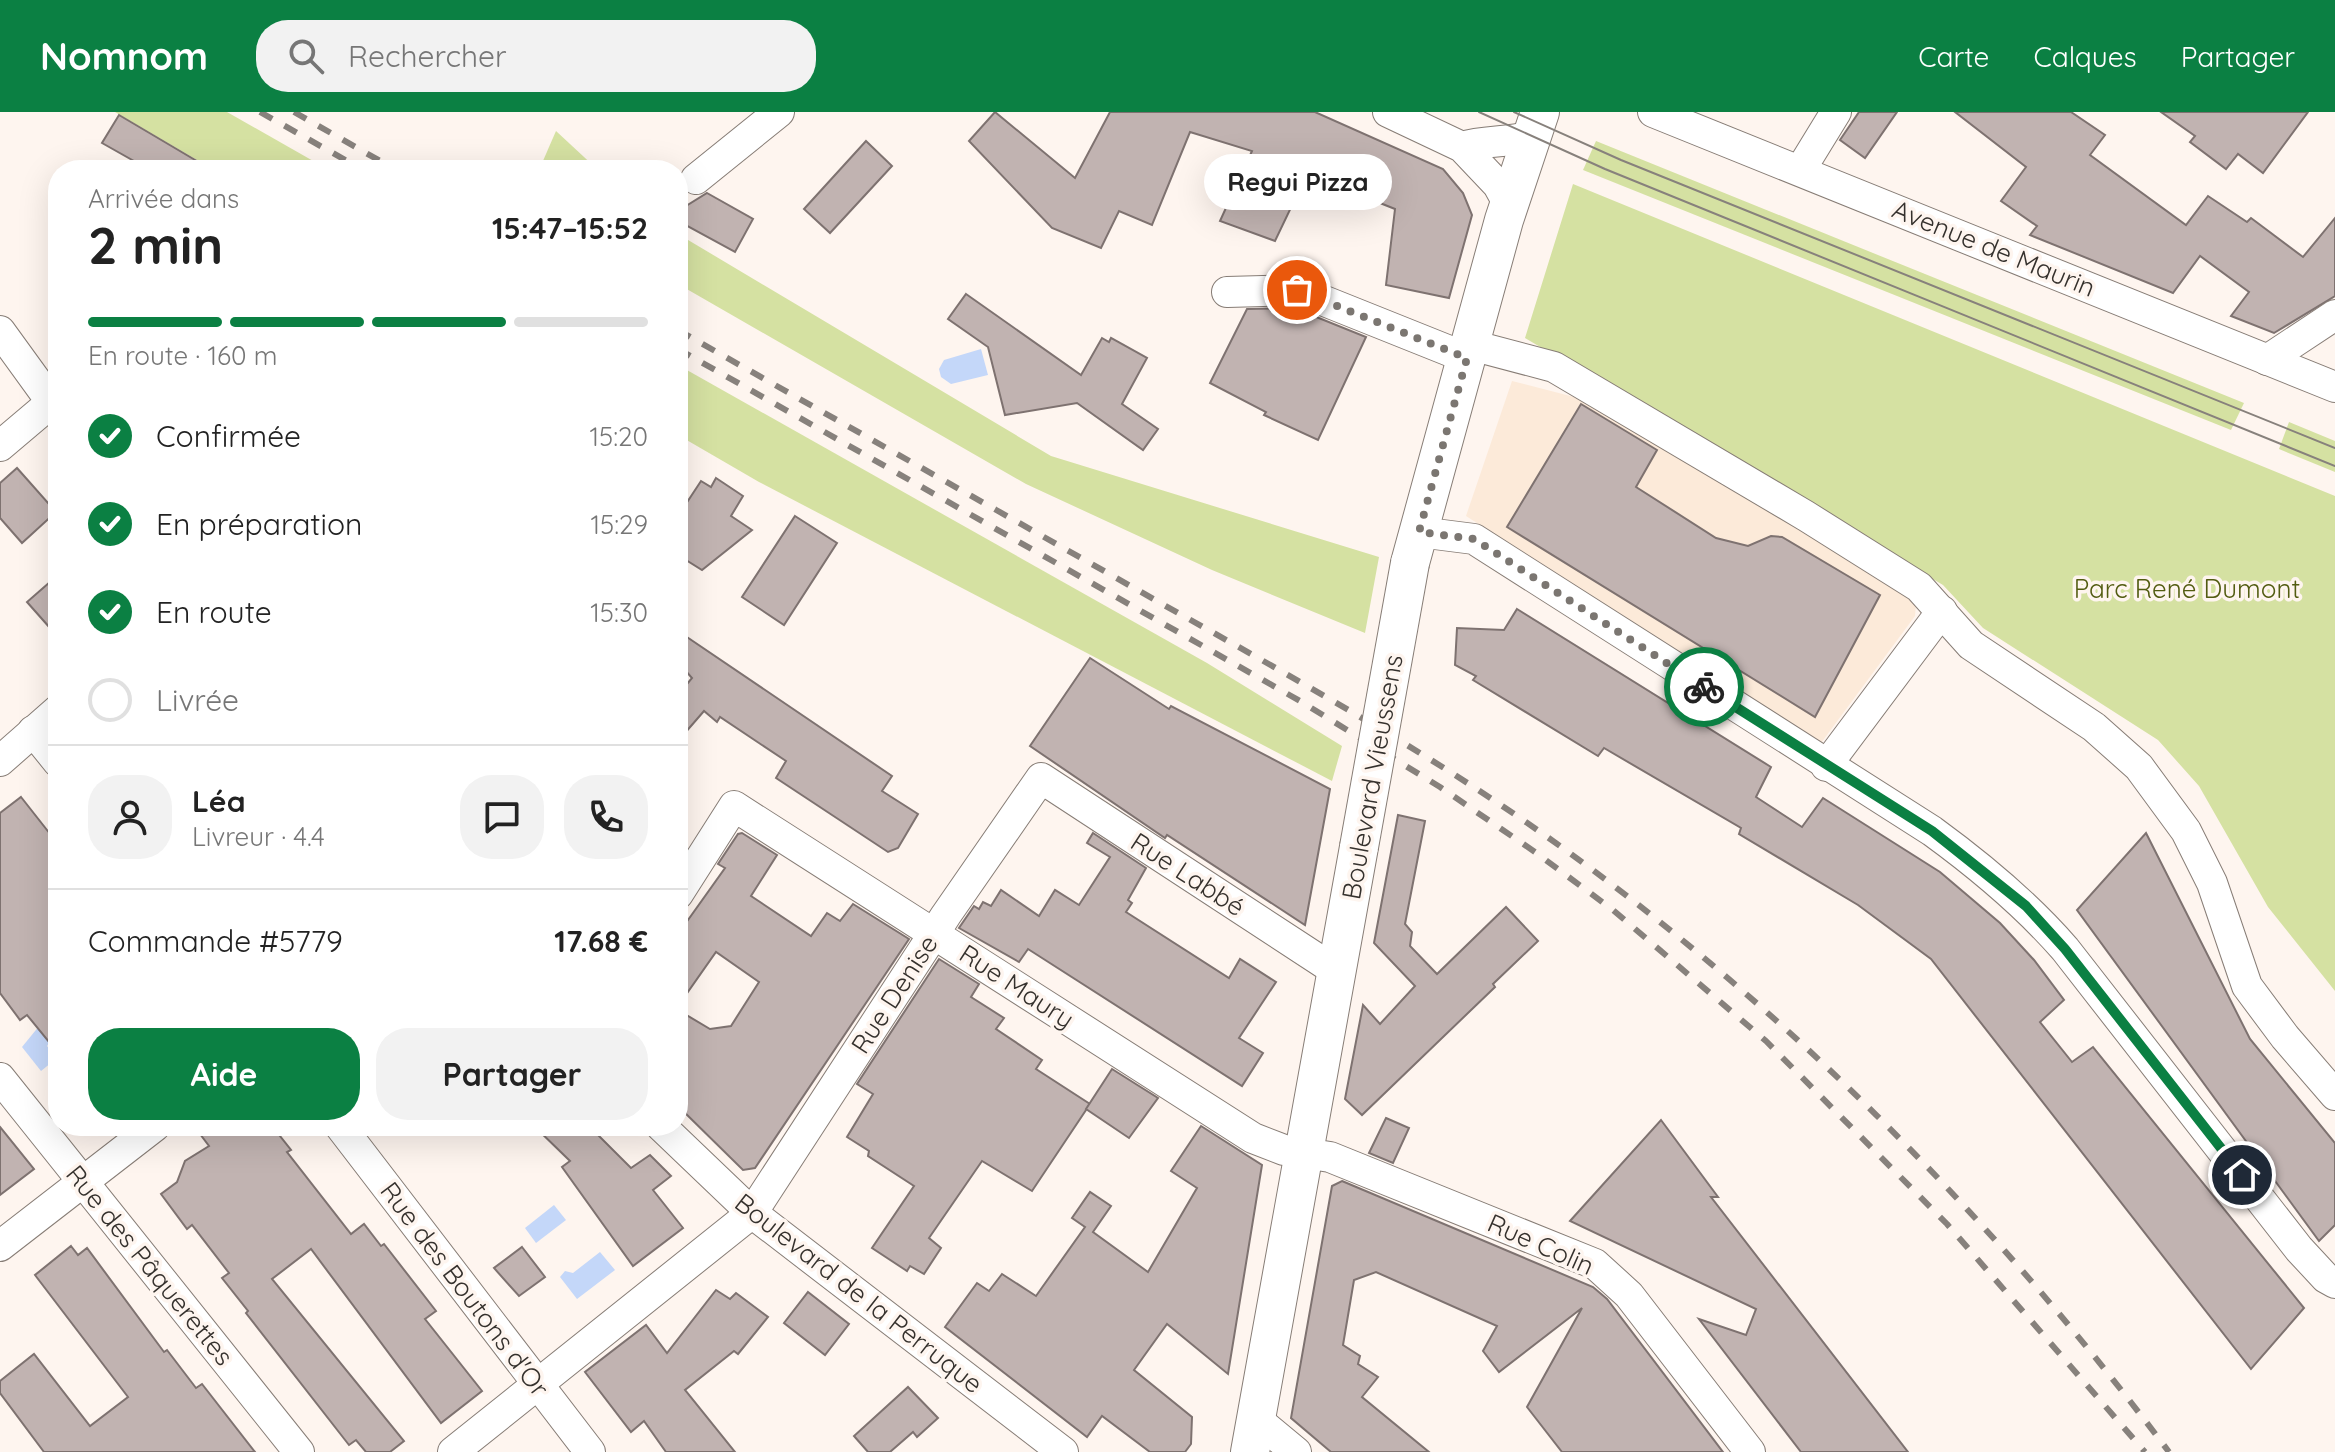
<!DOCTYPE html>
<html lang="fr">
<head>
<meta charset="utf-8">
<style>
	:root { --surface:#fff; --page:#f2f2f2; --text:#222; --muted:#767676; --line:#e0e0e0; --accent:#0b8043 }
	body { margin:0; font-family:Quicksand,sans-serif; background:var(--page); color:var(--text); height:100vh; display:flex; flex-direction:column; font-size:30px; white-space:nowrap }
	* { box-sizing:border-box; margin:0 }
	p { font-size:26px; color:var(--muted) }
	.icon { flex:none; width:44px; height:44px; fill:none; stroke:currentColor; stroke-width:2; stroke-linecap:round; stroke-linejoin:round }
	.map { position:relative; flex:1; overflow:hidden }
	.details { position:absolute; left:48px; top:48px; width:640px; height:976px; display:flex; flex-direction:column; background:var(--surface); border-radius:32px; box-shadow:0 8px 32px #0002 }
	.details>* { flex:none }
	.pin { position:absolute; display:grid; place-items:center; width:68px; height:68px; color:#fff; margin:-34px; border:4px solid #fff; border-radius:50%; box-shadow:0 2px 8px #0007 }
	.courier { position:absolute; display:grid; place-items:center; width:80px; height:80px; margin:-40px; border:6px solid #0b8043; border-radius:50%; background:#fff; color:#222; box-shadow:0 2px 10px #0007 }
	.bubble { position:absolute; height:56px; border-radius:28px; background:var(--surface); box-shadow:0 8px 32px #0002; font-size:26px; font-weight:800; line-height:56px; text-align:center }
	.headline em { font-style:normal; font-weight:800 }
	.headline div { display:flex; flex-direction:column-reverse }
	.headline { display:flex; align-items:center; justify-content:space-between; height:136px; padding:0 40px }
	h1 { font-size:52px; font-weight:800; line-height:60px }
	.bar { display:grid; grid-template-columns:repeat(4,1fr); gap:12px 8px; align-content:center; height:96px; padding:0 40px }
	.bar i { height:10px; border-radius:6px; background:var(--line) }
	.bar .on { background:var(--accent) }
	.bar p { grid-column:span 4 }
	.line { display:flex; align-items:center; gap:20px; padding:0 40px; border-top:2px solid var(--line) }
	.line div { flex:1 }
	.round { display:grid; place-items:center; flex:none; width:84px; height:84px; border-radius:32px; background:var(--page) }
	ol { padding:0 40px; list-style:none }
	li { display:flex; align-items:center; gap:24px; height:88px }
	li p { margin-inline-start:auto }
	li .icon { padding:8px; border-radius:50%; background:var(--accent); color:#fff; stroke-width:4 }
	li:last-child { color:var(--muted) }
	li i { width:44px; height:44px; border:4px solid var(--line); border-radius:50% }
	.action { display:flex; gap:16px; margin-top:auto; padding:16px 40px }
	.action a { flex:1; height:92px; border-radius:32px; background:var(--accent); color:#fff; font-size:32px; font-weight:800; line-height:92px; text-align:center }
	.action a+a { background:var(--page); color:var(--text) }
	header { display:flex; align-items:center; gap:48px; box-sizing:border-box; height:112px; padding:0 40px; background:var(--accent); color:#fff }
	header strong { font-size:38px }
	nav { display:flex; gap:44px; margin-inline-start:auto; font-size:28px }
	.search { width:560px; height:72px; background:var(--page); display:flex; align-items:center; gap:20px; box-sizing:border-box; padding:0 28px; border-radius:32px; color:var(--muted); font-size:30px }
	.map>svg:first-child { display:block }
</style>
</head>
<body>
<header>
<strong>Nomnom</strong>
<div class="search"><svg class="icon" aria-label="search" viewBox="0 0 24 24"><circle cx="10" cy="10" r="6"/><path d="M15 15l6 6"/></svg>Rechercher</div>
<nav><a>Carte</a><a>Calques</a><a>Partager</a></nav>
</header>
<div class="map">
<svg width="2335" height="1340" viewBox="0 0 2335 1340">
	<rect width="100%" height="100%" fill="#fef5ef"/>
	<path fill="#fcead9" d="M1512,269L1578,286L1900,474L1916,492L1915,504L1821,631L1466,404Z"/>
	<g fill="#d5e1a2">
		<path d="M115,0H227L329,58H214Z"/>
		<path d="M556,19L598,58H539Z"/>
		<path d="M1596,29L2244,291L2231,318L1583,58Z"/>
		<path d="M1573,72L2335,384V879L2268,795L2199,674L2158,628L1983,516L1943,473L1525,226Z"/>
		<path d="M678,122L1051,344L1379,445L1365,521L1212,458L1026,372L678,172Z"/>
		<path d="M678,253L1207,551L1342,634L1332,669L759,370L678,323Z"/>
		<path d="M2289,310L2335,329V360L2279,337Z"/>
	</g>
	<g fill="#c4d7f9">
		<path d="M981,237L988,263L951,272L941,265L939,257L944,248Z"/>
		<path d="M40,913L54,924L47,934L57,946L41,959L22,935Z"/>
		<path d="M554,1093L566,1108L536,1131L525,1116Z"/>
		<path d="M600,1140L615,1158L577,1187L560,1165L565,1159L573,1161Z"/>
	</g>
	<g fill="#c1b3b1" stroke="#7e7270" stroke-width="2">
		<path d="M995,0L1075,66L1110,0H1315L1443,57L1463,81L1472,103L1449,186L1386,173L1395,97L1307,62L1275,129L1220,109L1252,39L1190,20L1152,113L1119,99L1101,136L1052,116L969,29Z"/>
		<path d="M1859,0H1897L1865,46L1840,28Z"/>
		<path d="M1955,0H2071L2105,23L2090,43L2186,113L2208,84L2247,110L2251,106L2303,145L2335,106V184L2274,221L2231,204L2249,180L2200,144L2173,181L2030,123L2037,114L2001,89L2026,55Z"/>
		<path d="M2161,0H2308L2263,61L2238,42L2226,57L2190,30L2195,24Z"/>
		<path d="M119,3L212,58H150L102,31Z"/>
		<path d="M866,29L892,54L830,121L804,97Z"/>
		<path d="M707,81L753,107L735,140L678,109V99Z"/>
		<path d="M966,182L1081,263L1102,226L1109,230L1111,226L1147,246L1122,292L1158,317L1143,338L1077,291L1005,303L988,235L948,207Z"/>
		<path d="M1294,196L1366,225L1318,328L1264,303L1266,300L1210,271L1247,197Z"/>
		<path d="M1581,292L1657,338L1636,375L1716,426L1748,434L1771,424L1782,425L1880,483L1815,605L1507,415Z"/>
		<path d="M17,356L56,400L22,431L0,406V371Z"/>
		<path d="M716,366L743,384L731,404L752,418L702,458L678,443V404L701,369L711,375Z"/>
		<path d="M795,404L837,431L784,513L742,485Z"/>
		<path d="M58,463V525L27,490Z"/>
		<path d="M1517,497L1771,655L1756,685L1802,715L1823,686L1940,760L2000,811L2034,848L2064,888L2040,910L2072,950L2093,935L2304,1196L2251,1257L1931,847L1858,793L1739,722L1741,716L1604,636L1598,644L1473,568L1476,564L1455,553L1457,516L1504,518Z"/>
		<path d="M678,519L892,664L882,679L918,702L898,736L888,740L776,666L786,649L720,605L717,610L704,599L678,629V583L692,566L678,550Z"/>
		<path d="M1090,546L1169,597L1171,594L1330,677L1305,813L1167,723L1165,726L1030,634Z"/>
		<path d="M21,685L58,732V941L27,903L20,908L0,881V701Z"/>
		<path d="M1398,703L1425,709L1405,812L1412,820L1410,834L1437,862L1506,795L1538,829L1493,872L1495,875L1362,1003L1345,987L1363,893L1380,912L1415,874L1374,831Z"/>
		<path d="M742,721L777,743L751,784L811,824L827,801L840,809L853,792L909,827L755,1056L743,1058L678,994V898L710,917L731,914L759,870L716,840L678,894V822L725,756L718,752L738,722Z"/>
		<path d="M1093,721L1146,756L1128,788L1132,791L1126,800L1229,866L1240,847L1276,870L1239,926L1263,941L1242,974L1028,837L1019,850L959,816L974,794L979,797L983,790L991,794L1001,778L1039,804L1055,778L1079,793L1110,745L1087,731Z"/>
		<path d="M2146,721L2250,927L2335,1031V1113L2319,1129L2077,798Z"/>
		<path d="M939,847L979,872L971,885L1004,906L996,917L1042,948L1036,957L1090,992L1032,1079L982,1049L929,1126L941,1136L924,1162L910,1154L907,1159L872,1136L914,1074L868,1044L869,1039L847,1025L873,982L857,972Z"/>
		<path d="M1112,957L1158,986L1129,1026L1086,997Z"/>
		<path d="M1386,1006L1409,1016L1393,1051L1369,1041Z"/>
		<path d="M1661,1008L1718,1085H1711L1908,1340H1801L1699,1207L1746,1223L1756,1197L1570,1109Z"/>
		<path d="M194,1014H272L291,1038L287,1040L351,1122L364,1112L381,1134L384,1132L436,1199L425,1207L482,1279L441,1311L311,1137L272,1167L404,1329L390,1340H366L356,1328L349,1333L246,1201L248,1199L222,1166L229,1161L192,1113L187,1117L161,1082L177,1070L185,1049L209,1034Z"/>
		<path d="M534,1014H589L631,1056L650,1043L671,1064L653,1078L683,1116L633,1154L562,1055L570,1049Z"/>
		<path d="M1201,1014L1262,1053L1228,1262L1167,1212L1134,1258L1192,1305L1191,1332L1185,1340H1150L1102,1304L1087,1325L945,1215L977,1171L989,1179L1002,1162L1036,1184L1085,1115L1072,1106L1090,1080L1111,1094L1093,1120L1148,1160L1197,1076L1171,1059Z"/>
		<path d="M0,1015L34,1057L0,1083Z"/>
		<path d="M1342,1069L1593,1175L1607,1187L1723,1340H1562L1527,1295L1582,1196L1499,1260L1483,1239L1497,1214L1376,1160L1354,1168L1343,1233L1360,1244L1358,1252L1378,1265L1362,1285L1429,1340H1331L1291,1306L1332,1074Z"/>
		<path d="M71,1134L78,1143L87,1136L164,1240L167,1238L196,1276L202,1272L255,1340H44L0,1281V1269L34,1242L90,1314L128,1285L35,1163Z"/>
		<path d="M522,1135L545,1165L519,1184L494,1156Z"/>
		<path d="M716,1178L730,1187L736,1181L768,1205L738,1242L734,1239L685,1278L735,1340H666L644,1309L631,1320L585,1260L646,1213L667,1241Z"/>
		<path d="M808,1180L849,1212L825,1243L784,1211Z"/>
		<path d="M908,1275L938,1306L917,1325L913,1320L890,1340H868L854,1324Z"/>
	</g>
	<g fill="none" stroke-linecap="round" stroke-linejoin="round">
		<g stroke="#877d76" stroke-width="32">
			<g id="minor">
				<path d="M1388,0L1462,35L1498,73L1509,93"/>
				<path d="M1653,0L2335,275"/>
				<path d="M1462,35C1485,28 1508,31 1531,24"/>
				<path d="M1801,57L1836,0"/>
				<path d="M696,67L779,0"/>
				<path d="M1227,180L1297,178L1467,246"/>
				<path d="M0,219L58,299"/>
				<path d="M1471,233L1554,255L1806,404L1919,475L1971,533L2094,615L2139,655L2186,719L2212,771L2247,874L2285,925L2335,983"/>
				<path d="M2267,248L2335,203"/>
				<path d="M0,334L52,290"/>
				<path d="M1419,420L1474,427L1932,719C1980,754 2025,791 2065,837L2299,1137L2326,1166L2335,1171"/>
				<path d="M33,619L58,650"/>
				<path d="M0,649L58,598"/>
				<path d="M1826,654L1942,499"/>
				<path d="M678,782L734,694L1253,1026L1284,1038L1330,1045L1595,1152L1629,1183L1750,1340"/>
				<path d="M0,966L299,1340"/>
				<path d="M340,1014L590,1340"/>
				<path d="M661,1014L752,1101L1063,1340"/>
				<path d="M0,1134L155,1014"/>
				<path d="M1256,1307L1296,1340"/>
				<path d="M453,1340L752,1101L946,803L1041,666L1336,859"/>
			</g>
		</g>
		<g stroke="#877d76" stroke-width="40">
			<g id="major">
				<path d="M1410,451L1504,108L1540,0"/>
				<path d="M1250,1340L1359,735"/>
			</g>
		</g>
		<use href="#minor" stroke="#fff" stroke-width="30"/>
		<use href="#major" stroke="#fff" stroke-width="38"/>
		<g stroke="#87817c" stroke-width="2">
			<path d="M1479,0L1605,57L2335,354"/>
			<path d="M1514,0L1621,48L2335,336"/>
		</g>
		<g stroke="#87817c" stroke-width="6" stroke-dasharray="14 14" stroke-linecap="butt">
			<path d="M260,0L363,58"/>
			<path d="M294,0L396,58"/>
			<path d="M678,218C840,310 1002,401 1164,493C1299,569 1435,644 1560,734C1793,902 1997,1111 2169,1340"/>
			<path d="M678,237L1300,589L1440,675L1535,740L1613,798L1766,929L1947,1112L2145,1340"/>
		</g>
		<g stroke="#877d76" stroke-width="40" stroke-linecap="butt">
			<path id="major-bridge" d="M1359,735L1410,451"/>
		</g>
		<use href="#major-bridge" stroke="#fff" stroke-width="38"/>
	</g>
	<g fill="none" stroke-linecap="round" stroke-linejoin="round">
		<path stroke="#7b7671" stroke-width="8" stroke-dasharray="0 14.4" d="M1297,178L1467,246L1419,420L1474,427L1704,575"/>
		<path stroke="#0b8043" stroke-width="10" d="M1704,575L1932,719L2026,794L2065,837L2242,1063"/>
	</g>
	<g text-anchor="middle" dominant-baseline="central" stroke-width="7" stroke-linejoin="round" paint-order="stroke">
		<g font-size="26" fill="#35312d" stroke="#fef5ef">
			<text transform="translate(1994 136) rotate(22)">Avenue de Maurin</text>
			<text transform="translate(1372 665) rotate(-80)">Boulevard Vieussens</text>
			<text transform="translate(1188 762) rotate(33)">Rue Labbé</text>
			<text transform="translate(1017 874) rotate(33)">Rue Maury</text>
			<text transform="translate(894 882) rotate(-57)">Rue Denise</text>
			<text transform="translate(1541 1132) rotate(24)">Rue Colin</text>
			<text transform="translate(150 1153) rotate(51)">Rue des Pâquerettes</text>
			<text transform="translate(465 1177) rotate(53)">Rue des Boutons d'Or</text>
			<text transform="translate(859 1181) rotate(38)">Boulevard de la Perruque</text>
		</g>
		<g font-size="26" fill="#525c11" stroke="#fef5ef">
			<text x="2187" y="476">Parc René Dumont</text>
		</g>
	</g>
</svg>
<div class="pin" style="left:1297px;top:178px;background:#ea580c"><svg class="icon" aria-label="bag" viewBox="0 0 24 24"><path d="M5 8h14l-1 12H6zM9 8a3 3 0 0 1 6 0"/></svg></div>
<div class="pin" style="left:2242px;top:1063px;background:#1f2937"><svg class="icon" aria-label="home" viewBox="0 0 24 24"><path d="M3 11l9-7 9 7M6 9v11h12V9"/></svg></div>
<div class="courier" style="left:1704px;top:575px"><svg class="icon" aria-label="bike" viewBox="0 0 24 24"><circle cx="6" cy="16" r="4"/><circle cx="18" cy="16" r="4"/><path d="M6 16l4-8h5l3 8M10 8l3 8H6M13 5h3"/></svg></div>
<div class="bubble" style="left:1204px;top:42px;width:188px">Regui Pizza</div>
<section class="details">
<div class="headline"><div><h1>2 min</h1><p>Arrivée dans</p></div><em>15:47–15:52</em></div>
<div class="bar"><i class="on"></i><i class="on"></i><i class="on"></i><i></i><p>En route · 160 m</p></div>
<ol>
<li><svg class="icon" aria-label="check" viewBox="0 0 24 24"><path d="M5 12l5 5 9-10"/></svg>Confirmée<p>15:20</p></li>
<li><svg class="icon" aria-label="check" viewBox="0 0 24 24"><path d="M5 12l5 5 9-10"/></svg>En préparation<p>15:29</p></li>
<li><svg class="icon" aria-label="check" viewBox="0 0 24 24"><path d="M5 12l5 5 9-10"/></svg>En route<p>15:30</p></li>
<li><i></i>Livrée</li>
</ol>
<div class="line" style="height:144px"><a class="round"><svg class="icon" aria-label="person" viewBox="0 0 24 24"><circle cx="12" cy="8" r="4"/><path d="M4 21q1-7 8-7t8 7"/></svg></a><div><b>Léa</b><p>Livreur · 4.4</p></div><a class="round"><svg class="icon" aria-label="chat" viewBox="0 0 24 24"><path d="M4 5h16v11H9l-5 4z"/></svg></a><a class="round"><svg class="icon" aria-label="phone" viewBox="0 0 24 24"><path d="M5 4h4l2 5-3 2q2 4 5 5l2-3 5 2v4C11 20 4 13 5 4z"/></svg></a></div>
<div class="line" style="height:104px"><div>Commande #5779</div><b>17.68 €</b></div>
<div class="action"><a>Aide</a><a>Partager</a></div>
</section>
</div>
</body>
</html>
